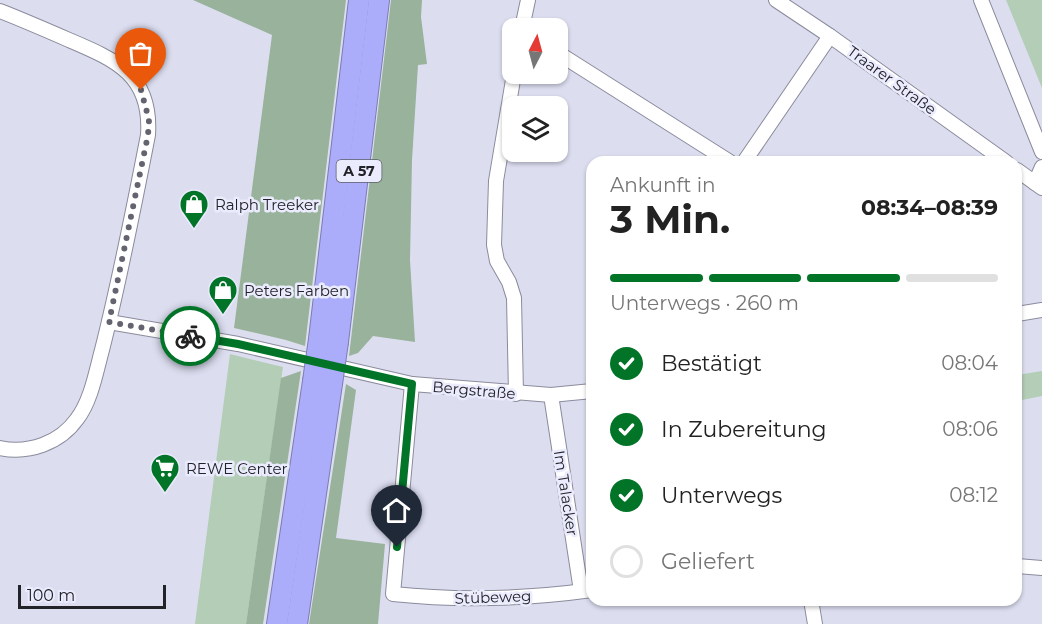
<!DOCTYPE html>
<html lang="de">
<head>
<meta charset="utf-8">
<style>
	:root { --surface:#fff; --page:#f6f6f6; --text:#222; --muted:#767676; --line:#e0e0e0; --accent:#017428 }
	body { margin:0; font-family:Montserrat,sans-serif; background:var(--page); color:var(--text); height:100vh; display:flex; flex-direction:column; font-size:22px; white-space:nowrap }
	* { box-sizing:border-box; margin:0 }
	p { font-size:20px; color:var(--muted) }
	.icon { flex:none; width:33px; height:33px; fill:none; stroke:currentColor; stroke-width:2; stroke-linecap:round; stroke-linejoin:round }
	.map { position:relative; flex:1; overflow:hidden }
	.panel { position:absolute; left:586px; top:156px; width:436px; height:450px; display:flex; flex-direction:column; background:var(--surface); border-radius:18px; box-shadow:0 2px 4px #0004 }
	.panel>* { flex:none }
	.needle { width:39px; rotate:6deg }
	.controls { position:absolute; left:502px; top:18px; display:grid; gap:12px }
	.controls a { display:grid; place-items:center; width:66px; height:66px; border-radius:12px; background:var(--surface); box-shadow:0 2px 4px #0004; font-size:30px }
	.scale { position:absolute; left:18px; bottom:15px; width:148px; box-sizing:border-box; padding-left:6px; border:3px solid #222229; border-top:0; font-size:16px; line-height:21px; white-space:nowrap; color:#222229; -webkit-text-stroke:4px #eaebfd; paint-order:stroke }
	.pin { position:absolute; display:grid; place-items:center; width:51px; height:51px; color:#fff; margin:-62px -26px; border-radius:50% 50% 50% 0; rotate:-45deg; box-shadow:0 0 6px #0007 }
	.pin .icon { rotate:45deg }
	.courier { position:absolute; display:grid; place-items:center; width:60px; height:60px; margin:-30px; border:4px solid #017428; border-radius:50%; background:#fff; color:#222; box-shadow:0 2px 8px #0007 }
	.headline em { font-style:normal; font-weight:700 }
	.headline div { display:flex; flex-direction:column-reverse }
	.headline { display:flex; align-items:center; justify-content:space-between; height:102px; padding:0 24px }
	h1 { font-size:39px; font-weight:700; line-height:45px }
	.bar { display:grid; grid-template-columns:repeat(4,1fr); gap:9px 6px; align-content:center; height:72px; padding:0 24px }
	.bar i { height:8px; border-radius:4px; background:var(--line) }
	.bar .on { background:var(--accent) }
	.bar p { grid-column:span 4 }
	ol { padding:0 24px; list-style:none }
	li { display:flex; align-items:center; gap:18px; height:66px }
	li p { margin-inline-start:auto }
	li .icon { padding:6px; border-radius:50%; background:var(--accent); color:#fff; stroke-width:4 }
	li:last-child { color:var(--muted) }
	li i { width:33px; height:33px; border:3px solid var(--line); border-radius:50% }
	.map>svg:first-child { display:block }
</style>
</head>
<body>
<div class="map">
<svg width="1042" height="624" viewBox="0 0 1042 624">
	<rect width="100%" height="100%" fill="#dcdef0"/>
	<g fill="#b4cdb6">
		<path d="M1006,0H1042V88Z"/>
		<path d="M230,354L283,367L246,624H195Z"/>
		<path d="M1042,371V396L1017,401V375Z"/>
	</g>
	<g fill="#99b29b">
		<path d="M193,0H346L305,346L286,340L234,328L272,35Z"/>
		<path d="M391,0H422L421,17L427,64L418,65L412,160L410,260L415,342L373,336L358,353L349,356Z"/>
		<path d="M301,371L263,624H246L281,378Z"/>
		<path d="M346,384L356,390L336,538L385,544L378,624H309Z"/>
	</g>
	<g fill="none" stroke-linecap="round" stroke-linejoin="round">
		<g stroke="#8a8b9c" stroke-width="16">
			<g id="minor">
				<path d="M776,0L830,36L1006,162"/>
				<path d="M981,0L1042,152"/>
				<path d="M0,11C23,20 46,30 69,40C116,60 152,75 148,135C134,207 120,279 102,350C96,372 91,401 77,419C60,443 29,454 0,448"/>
				<path d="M522,28L528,0"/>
				<path d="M558,53L730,162"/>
				<path d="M514,74L496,181L494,245L497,261L509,282L514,298L516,394"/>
				<path d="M744,162L830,36"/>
				<path d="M1017,170L1042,188"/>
				<path d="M1035,183L1042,167"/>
				<path d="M1017,314L1042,310"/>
				<path d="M109,322L238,344L412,384L551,395L592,391"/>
				<path d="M412,384L393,594C460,601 526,599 592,590"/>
				<path d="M551,395L581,591"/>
				<path d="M1017,566L1042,568"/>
				<path d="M811,600L815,624"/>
			</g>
		</g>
		<g stroke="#7b7cb1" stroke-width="22">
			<g id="highway">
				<path d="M319,339L359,0"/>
				<path d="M338,342L379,0"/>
				<path d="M277,624L313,381"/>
				<path d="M297,624L332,384"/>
			</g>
		</g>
		<use href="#minor" stroke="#fff" stroke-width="14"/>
		<use href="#highway" stroke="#abacfa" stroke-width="20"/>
		<g stroke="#7b7cb1" stroke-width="22" stroke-linecap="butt">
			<g id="highway-bridge">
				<path d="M313,381L319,339"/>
				<path d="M332,384L338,342"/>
			</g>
		</g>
		<use href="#highway-bridge" stroke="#abacfa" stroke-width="20"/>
	</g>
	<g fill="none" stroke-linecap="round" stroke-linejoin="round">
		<path stroke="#63646f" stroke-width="6" stroke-dasharray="0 10.8" d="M141,90L149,120L148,135L109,322L190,336"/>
		<path stroke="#017428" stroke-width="8" d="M190,336L238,344L412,384L397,547"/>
	</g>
	<defs>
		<g id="shop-pin" transform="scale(1.5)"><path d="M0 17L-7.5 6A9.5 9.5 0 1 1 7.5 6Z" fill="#017428" stroke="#eaebfd"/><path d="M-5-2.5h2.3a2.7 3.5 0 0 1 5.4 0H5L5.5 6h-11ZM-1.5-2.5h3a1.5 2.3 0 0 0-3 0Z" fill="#fff"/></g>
		<g id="supermarket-pin" transform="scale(1.5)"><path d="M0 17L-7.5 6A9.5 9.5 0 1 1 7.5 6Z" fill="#017428" stroke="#eaebfd"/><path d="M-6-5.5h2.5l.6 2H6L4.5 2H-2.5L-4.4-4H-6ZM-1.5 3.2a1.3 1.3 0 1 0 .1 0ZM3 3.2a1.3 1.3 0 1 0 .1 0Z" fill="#fff"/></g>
	</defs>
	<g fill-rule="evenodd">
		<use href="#shop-pin" x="194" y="204"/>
		<use href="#shop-pin" x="223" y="290"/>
		<use href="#supermarket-pin" x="165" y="468"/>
	</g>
	<g text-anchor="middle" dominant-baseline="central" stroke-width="5" stroke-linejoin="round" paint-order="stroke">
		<rect fill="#eaebfd" stroke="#5e5e69" stroke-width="1.5" x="336.5" y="160" width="45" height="22" rx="4.5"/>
		<g font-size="14" font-weight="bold" fill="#222229">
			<text x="359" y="171">A 57</text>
		</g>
		<g font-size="15" fill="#222229" stroke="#eaebfd">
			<text transform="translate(892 80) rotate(36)">Traarer Straße</text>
			<text transform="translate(474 390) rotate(5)">Bergstraße</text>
			<text transform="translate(566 493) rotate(81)">Im Talacker</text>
			<text transform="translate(493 597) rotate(-2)">Stübeweg</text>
		</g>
		<g font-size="15" fill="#222229" stroke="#eaebfd" text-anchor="start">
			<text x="215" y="204">Ralph Treeker</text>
			<text x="244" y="290">Peters Farben</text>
			<text x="186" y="468">REWE Center</text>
		</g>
	</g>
</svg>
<div class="controls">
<a><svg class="needle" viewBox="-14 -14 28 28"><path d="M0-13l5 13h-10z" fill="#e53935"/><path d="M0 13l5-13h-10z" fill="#767676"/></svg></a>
<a><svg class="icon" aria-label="layers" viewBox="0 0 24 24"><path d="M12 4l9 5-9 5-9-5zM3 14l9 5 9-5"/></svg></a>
</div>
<div class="scale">100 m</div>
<div class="pin" style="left:141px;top:90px;background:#ea580c"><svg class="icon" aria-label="bag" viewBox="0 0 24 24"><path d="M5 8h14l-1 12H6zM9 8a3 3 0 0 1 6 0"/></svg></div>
<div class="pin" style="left:397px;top:547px;background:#1f2937"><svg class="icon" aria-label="home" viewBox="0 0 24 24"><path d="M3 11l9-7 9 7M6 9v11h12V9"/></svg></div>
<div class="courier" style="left:190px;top:336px"><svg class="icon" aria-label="bike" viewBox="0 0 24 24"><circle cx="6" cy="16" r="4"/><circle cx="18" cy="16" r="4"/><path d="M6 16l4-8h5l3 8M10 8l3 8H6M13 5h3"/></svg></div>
<section class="panel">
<div class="headline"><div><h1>3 Min.</h1><p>Ankunft in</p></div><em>08:34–08:39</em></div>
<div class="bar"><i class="on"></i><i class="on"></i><i class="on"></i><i></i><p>Unterwegs · 260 m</p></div>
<ol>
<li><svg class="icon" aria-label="check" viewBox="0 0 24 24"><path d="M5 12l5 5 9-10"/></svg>Bestätigt<p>08:04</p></li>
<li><svg class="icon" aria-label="check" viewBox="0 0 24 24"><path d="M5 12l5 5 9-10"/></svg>In Zubereitung<p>08:06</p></li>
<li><svg class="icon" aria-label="check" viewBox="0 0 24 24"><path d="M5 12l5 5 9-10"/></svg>Unterwegs<p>08:12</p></li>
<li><i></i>Geliefert</li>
</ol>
</section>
</div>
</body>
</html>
